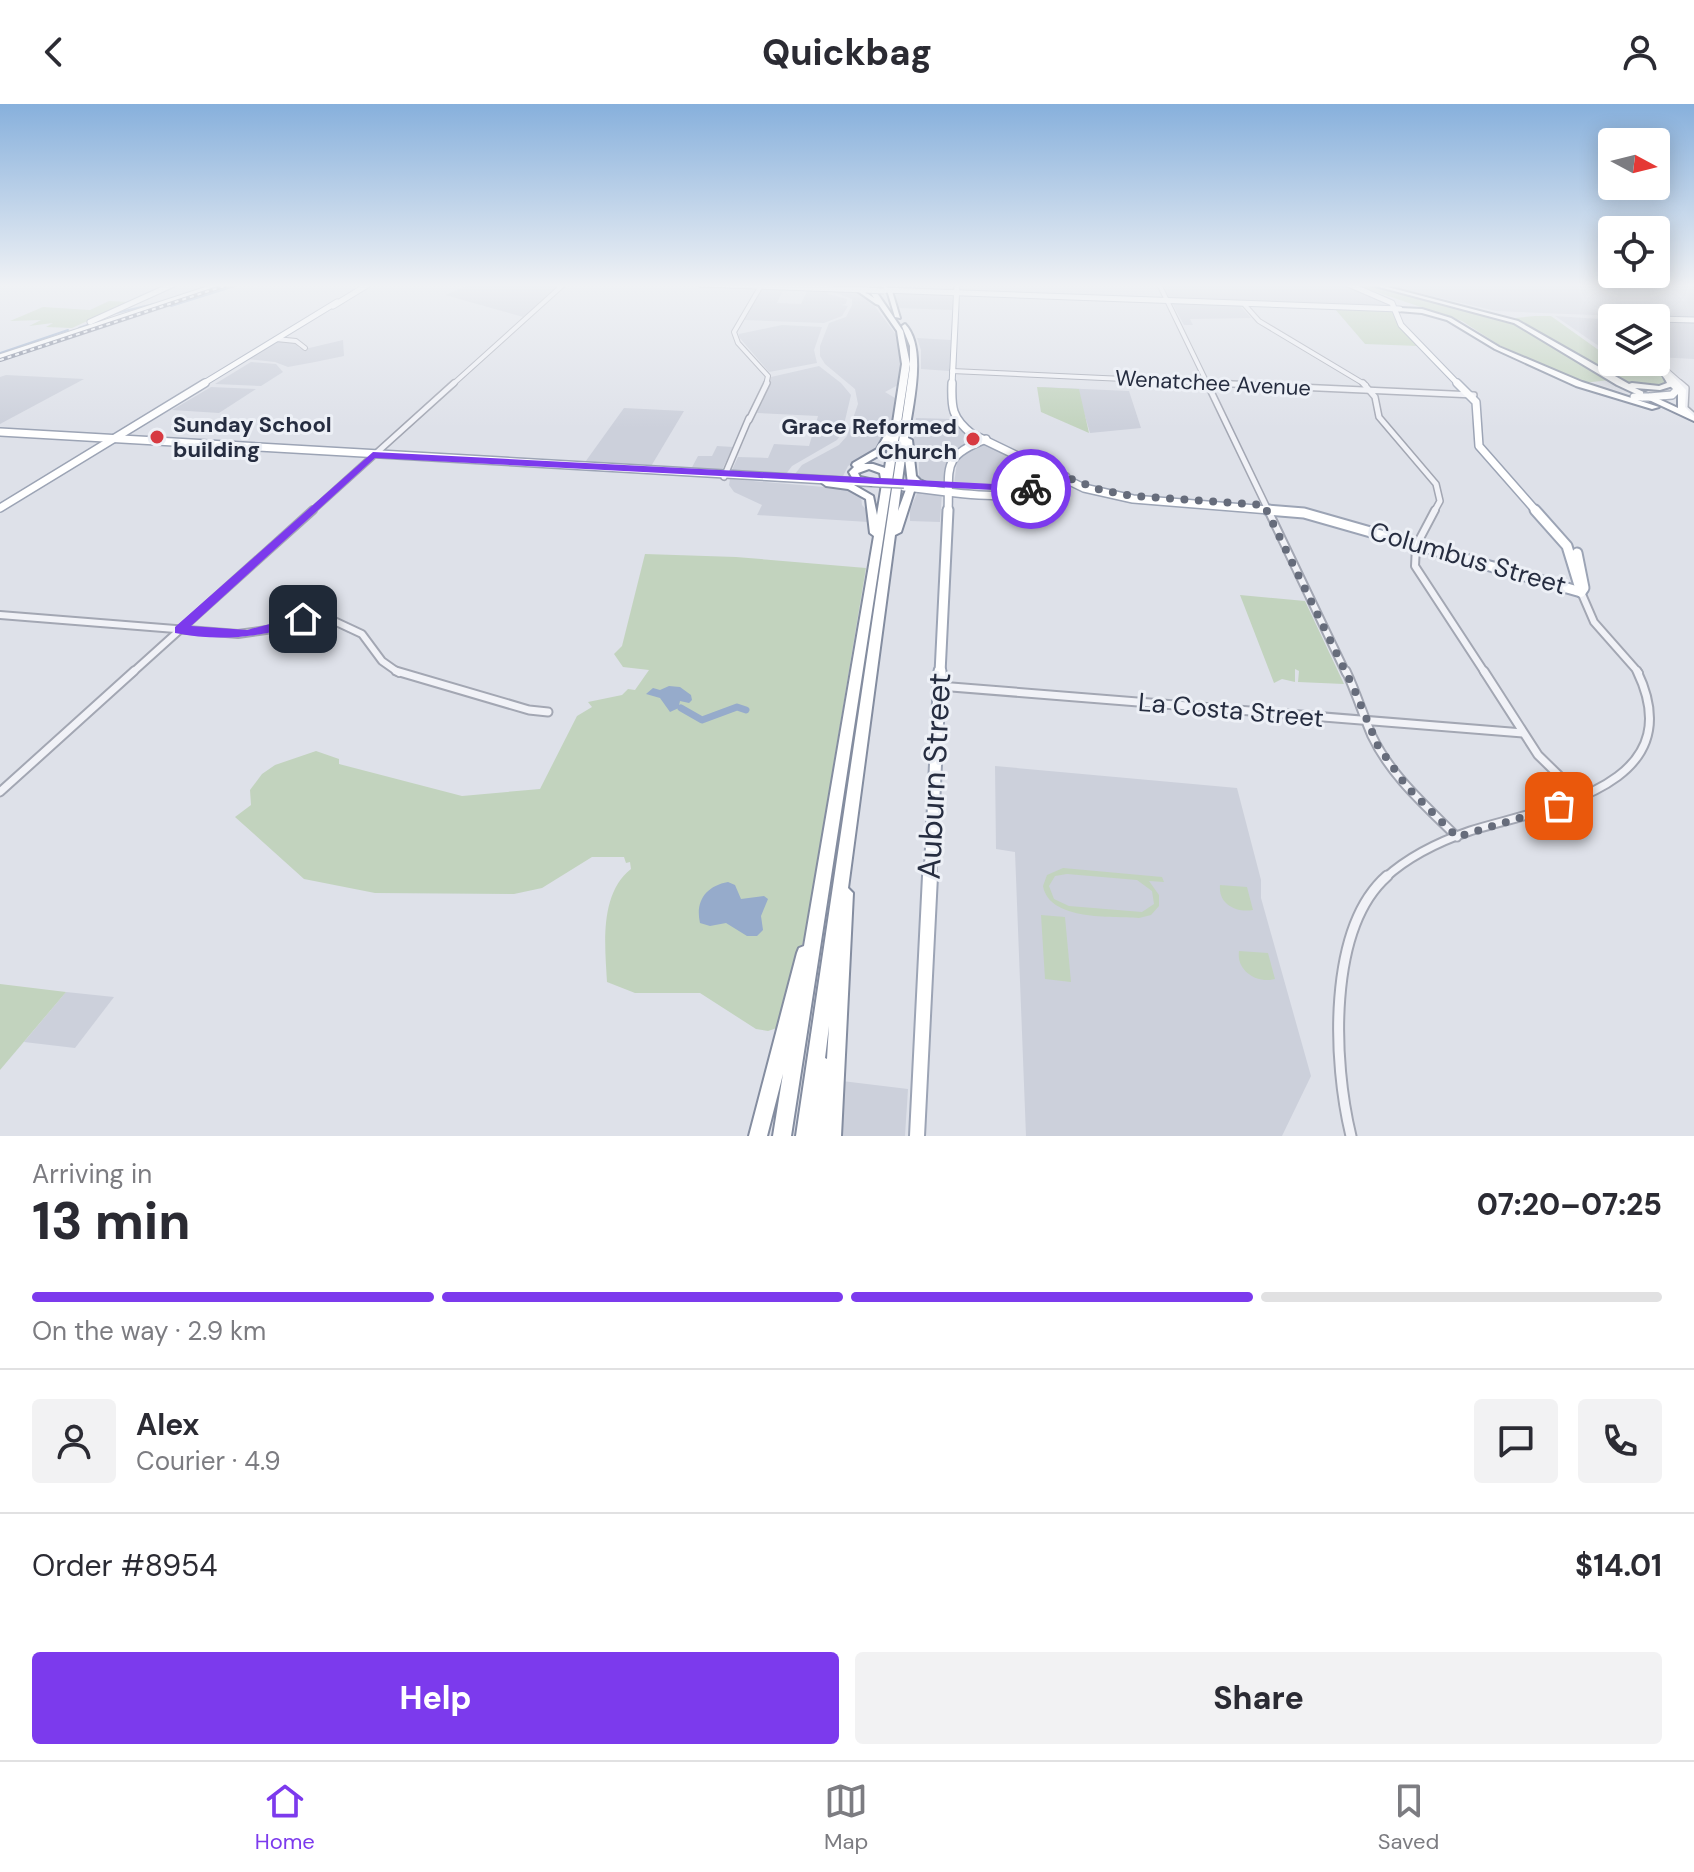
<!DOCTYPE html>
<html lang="en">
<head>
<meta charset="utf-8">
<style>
	:root { --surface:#fff; --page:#f2f2f3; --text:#2b2b33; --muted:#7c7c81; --line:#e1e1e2; --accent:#7c3aed }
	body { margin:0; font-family:"DM Sans",sans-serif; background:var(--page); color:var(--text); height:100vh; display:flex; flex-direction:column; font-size:30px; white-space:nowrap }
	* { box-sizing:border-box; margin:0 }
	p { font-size:26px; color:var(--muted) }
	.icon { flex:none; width:44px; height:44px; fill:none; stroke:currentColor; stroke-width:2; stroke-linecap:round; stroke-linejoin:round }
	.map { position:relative; height:1032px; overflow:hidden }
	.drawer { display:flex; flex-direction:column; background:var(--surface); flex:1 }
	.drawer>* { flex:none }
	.needle { width:52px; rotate:97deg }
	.buttons { position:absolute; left:1598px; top:24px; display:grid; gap:16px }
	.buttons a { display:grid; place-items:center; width:72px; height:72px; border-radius:8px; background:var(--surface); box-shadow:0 4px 20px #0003; font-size:40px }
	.pin { position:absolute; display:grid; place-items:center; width:68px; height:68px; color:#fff; margin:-34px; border-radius:16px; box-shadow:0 4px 12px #0006 }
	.courier { position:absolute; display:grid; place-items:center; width:80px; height:80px; margin:-40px; border:6px solid #7c3aed; border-radius:50%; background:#fff; color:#222; box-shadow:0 2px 10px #0007 }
	.overview em { font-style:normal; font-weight:800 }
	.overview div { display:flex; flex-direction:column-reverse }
	.overview { display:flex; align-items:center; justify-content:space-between; height:136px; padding:0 32px }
	h1 { font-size:52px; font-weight:800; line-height:60px }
	.bar { display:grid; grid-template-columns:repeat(4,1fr); gap:12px 8px; align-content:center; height:96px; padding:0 32px }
	.bar i { height:10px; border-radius:6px; background:var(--line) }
	.bar .current { background:var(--accent) }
	.bar p { grid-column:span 4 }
	.line { display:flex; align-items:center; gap:20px; padding:0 32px; border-top:2px solid var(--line) }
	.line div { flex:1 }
	.round { display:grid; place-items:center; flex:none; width:84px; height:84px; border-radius:8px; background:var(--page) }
	.button { display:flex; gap:16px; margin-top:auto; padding:16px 32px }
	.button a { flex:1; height:92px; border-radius:8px; background:var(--accent); color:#fff; font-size:32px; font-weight:800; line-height:92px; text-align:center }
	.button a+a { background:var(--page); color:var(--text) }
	header { display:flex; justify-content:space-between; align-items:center; height:104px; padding:0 32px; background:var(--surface); font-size:36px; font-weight:800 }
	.menu { display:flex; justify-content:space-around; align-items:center; height:112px; border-top:2px solid var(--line); background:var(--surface); font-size:22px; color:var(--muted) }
	.menu a { display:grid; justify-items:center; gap:4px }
	.menu .current { color:var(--accent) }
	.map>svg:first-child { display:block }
</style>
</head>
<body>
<header><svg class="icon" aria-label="back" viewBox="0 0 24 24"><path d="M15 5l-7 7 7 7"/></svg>Quickbag<svg class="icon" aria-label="person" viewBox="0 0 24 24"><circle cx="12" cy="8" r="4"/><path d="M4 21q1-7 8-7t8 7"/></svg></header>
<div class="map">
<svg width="1694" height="1032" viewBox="0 0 1694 1032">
	<rect width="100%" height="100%" fill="#dee1e9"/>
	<g fill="#ccd0db">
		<path d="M225,180H239L1,258L38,241Z"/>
		<path d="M471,180H561L523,213L445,191Z"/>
		<path d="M1162,180H1344L1390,199L1392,204L1170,195Z"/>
		<path d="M1380,180L1694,181V255L1656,253V217L1666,214L1496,207Z"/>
		<path d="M762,183L784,184L777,199L801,200L808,185L826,186L828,190L847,195L846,200L841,201L848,202L842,212L824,219L744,216Z"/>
		<path d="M831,187L860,189L870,196L897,232L901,265L898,281L885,288L895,294L893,314L877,346L848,362L842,374L797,372L795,370L802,361L839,341L847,332L858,300L855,285L825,260L820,252V242L829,219L846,213L852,201V195Z"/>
		<path d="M898,189L954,191L953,206L898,204L894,191Z"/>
		<path d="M1172,199L1239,201L1251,214L1190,215L1193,221H1184Z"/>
		<path d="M1555,212L1600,215L1612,226V251Z"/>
		<path d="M782,221L822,223L814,246L817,259L769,268L739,233V230Z"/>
		<path d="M917,234L951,236L949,267L921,265V246Z"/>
		<path d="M343,236L344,252L315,258L288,263L275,258L247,255L277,237L296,239L299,244L305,245Z"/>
		<path d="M251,258L276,260L283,268L261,282L215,280Z"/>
		<path d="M819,262L841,279L851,291L842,329L837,336L792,362L786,370L731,368L738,353L768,354L774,340L809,342L818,312L757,309L771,273Z"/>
		<path d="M6,271L84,275L0,320V273Z"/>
		<path d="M211,283L256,285L219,309L172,306Z"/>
		<path d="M1039,283L1129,287L1141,324L1090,329L1080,295Z"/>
		<path d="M624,304L684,307L650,364L583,361Z"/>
		<path d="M916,314L952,315L976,335L948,348L943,380L919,377V351L913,339Z"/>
		<path d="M984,339L1056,374L1022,385L954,380L958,351Z"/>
		<path d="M717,342L733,343L721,368L690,367L698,352H712Z"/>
		<path d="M730,375L848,385L861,391L862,401L868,407V418L757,411L762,401L734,388L729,381Z"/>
		<path d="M918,387L942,388L940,418L910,417V406Z"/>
		<path d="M995,662L1237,684L1261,776V794L1311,972L1282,1032H1026L1015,748L996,745Z"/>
		<path d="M66,888L114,893L75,944L24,938Z"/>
		<path d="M842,977L908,985L905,1032H841Z"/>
	</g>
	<g fill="#c2d3be" fill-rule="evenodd">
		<path d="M1353,180H1371L1506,216L1610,276L1583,279L1499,241L1462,217Z"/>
		<path d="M109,197L129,198L72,224L46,223L53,219L29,222L41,216L10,217L43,203L90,206Z"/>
		<path d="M1335,205L1394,207L1398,222L1419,242L1365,240Z"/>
		<path d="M1535,212H1551L1607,252L1612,253V258H1648L1667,278C1634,299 1544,232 1515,214Z"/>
		<path d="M1037,283L1079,285L1089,329L1041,308Z"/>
		<path d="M645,450L736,453L866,464L806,826L780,923L768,927L756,925L700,889H635L607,878C605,842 599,790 631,765L630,758L626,759L624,753H592L542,784L514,790L375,789L304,775L235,713L251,701L250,686L262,670L275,661L316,647L339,655V660L462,692L540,685L577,612L592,603L588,598L622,591L628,585L635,586L649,566L623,563L614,550L622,542Z"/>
		<path d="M1240,491L1305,497L1344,580L1298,578L1299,567L1295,565V578L1282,575L1274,579Z"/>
		<path d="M1063,764L1162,773L1164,778L1149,777L1159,791V802L1151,811L1139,814C1112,812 1049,817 1043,782L1047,771ZM1067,770L1137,776L1152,787L1154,800L1142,808L1069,802L1054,795L1049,782L1055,772Z"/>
		<path d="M1220,781L1247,783L1253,806C1236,809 1218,800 1220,781Z"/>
		<path d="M1041,811L1065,813L1071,878L1045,875Z"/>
		<path d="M1239,847L1268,849L1275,875C1257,880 1236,867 1239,847Z"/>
		<path d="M0,880L66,888L0,966Z"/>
	</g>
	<g fill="#96abcb">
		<path d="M669,582L680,583L691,591L692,596L689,599L680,597L679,601L683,602L670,608L660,594L646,590L653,584L660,586Z"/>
		<path d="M728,778L735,781L741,795L764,792L768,795L761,812L763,826L757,832H747L726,819L710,822L700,819C695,797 706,782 728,778Z"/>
	</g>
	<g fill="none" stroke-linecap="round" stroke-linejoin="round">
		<g stroke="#96abcb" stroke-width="2">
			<path d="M171,202L241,180"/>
			<path d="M112,210L154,200"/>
			<path d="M79,224L93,219"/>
			<path d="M0,249L68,226"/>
		</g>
		<path stroke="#96abcb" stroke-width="7" d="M681,604L702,616L737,603L746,606"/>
		<g stroke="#a3a7b3" stroke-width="6">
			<g id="minor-far4">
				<path d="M762,180L734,228L738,239L768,272L766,281"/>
				<path d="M1159,180L1208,281"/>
				<path d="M1243,199L1259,217L1366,281"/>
				<path d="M276,235L296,237L305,244"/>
				<path d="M1656,257L1683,281"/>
				<path d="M952,267L1254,281"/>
				<path d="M452,281L564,180"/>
			</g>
		</g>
		<g stroke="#a3a7b3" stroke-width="8">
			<g id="minor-far3">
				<path d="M1207,279L1269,408"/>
				<path d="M1211,279L1474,291"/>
				<path d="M1363,279L1375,293L1379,313L1436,380L1440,397L1434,408"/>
				<path d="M1680,279L1686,284L1685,304L1694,312"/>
				<path d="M749,316L767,279"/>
				<path d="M724,373L749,314"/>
				<path d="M311,408L454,279"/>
			</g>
		</g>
		<g stroke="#a3a7b3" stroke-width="10">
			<g id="minor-far2">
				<path d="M1268,406L1346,569"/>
				<path d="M1435,406L1416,442L1415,462L1485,569"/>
				<path d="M1581,488L1594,518L1639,569"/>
				<path d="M0,511L238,530L280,524L317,509L362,530L382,557L399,569"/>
				<path d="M132,569L313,406"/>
			</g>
		</g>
		<g stroke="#a3a7b3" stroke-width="11">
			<g id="minor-far1">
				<path d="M396,567L529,606L548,608"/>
				<path d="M1346,567C1356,588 1363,611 1372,632C1391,672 1426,702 1457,733"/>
				<path d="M1484,567L1538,651L1583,695"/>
				<path d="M939,582L1523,629"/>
				<path d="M0,688L134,567"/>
				<path d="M1385,774C1409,752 1438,738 1470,727C1542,704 1694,685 1637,567"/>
			</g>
		</g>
		<g stroke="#a3a7b3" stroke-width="13">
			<path id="minor" d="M1351,1032C1333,959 1327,825 1387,772"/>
		</g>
		<g stroke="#9ca4b5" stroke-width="7">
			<g id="major-far4">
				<path d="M700,180L866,186"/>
				<path d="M1348,180L1392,199L1401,221L1459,281"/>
				<path d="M883,186L1400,205"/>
				<path d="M333,202L369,180"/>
				<path d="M1656,215L1694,216"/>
				<path d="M90,218L174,180"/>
				<path d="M0,253L222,180"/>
				<path d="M1653,258L1674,281"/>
				<path d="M201,281L337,198"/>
				<path d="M952,281L957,180"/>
			</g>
		</g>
		<g stroke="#9ca4b5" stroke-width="10">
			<g id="major-far3">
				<path d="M952,279C951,304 952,314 972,330L1084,384L1133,395L1293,408"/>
				<path d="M1457,279L1476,298L1479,342L1537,408"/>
				<path d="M1634,293H1643"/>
				<path d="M1649,293L1672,291L1678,285L1672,279"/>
				<path d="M0,328L880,379"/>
				<path d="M904,383C953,387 1024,405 1066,373"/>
				<path d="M0,404L205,279"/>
				<path d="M948,408C950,363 940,353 986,335"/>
			</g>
		</g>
		<g stroke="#9ca4b5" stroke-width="13">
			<g id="major-far2">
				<path d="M1268,406L1304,409L1581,488"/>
				<path d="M1535,406L1567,442L1581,488"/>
				<path d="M1577,449L1584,484L1581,488"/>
				<path d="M940,569L948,406"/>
			</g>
		</g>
		<g stroke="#9ca4b5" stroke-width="15">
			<path id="major-far1" d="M930,774L940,567"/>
		</g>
		<g stroke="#9ca4b5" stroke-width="18">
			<path id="major" d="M917,1032L930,772"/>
		</g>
		<g stroke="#848da0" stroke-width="4">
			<g id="highway">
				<path d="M865,180H871L903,227L910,260L791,1032H773L783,970L767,1032H749L797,849L799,844L804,842L874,432L870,429L866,395L848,385L826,382L822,379L826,376L854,381L873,392L877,411L882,380L880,369L869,365L858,369L860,373L874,376L875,378L871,381L854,377L849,368L854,363L852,361L853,359L877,345L888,325H892L902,260L897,227L879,201L876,200L856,186L861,185L874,194ZM889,337L885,364L873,360H864L883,349Z"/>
				<path d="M877,180H883L892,187L900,214L895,213L887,186Z"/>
				<path d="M1368,180H1376L1518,217L1629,280L1632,279L1659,282L1667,279L1663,271L1670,269L1686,286L1685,303L1694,312V317L1617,281L1514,219ZM1673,282L1678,286V304L1635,284L1660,286Z"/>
				<path d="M1400,204L1422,205L1451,214L1499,243L1582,278L1659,303L1652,305L1576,282L1495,245L1447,216L1422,209L1398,207V205Z"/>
				<path d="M905,220C928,244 912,303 908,334L912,336L916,372L920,376L931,381L927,384L916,381L901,428L895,431L848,784L853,789L841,1032H796L910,263V242L902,222ZM905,354L908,380L898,407ZM829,922L827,955L825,954Z"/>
			</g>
		</g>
		<use href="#minor-far4" stroke="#f1f2f7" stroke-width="4"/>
		<use href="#minor-far3" stroke="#f1f2f7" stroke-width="5"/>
		<use href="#minor-far2" stroke="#f1f2f7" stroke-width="6"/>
		<use href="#minor-far1" stroke="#f1f2f7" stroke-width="7"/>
		<use href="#minor" stroke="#f1f2f7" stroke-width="9"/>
		<use href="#major-far4" stroke="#fff" stroke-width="5"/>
		<use href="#major-far3" stroke="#fff" stroke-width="7"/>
		<use href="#major-far2" stroke="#fff" stroke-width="9"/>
		<use href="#major-far1" stroke="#fff" stroke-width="11"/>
		<use href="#major" stroke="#fff" stroke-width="14"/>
		<use href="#highway" fill="#fff" fill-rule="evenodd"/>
		<g stroke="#767e93" stroke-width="4">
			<path id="rail" d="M0,256L230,180"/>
		</g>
		<use href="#rail" stroke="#edf0f6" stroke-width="2" stroke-dasharray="4" stroke-linecap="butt"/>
		<g stroke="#9ca4b5" stroke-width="7" stroke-linecap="butt">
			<path id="major-bridge-far1" d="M866,186L884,187"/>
		</g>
		<g stroke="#9ca4b5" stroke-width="10" stroke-linecap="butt">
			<g id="major-bridge">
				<path d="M1643,293H1649"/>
				<path d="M880,379L904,380"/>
			</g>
		</g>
		<use href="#major-bridge-far1" stroke="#fff" stroke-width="5"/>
		<use href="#major-bridge" stroke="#fff" stroke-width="7"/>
	</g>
	<linearGradient id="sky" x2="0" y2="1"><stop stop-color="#87b0dc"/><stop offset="0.56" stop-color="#f0f2f5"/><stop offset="1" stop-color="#f0f2f5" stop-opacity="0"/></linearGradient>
	<rect width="1694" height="324" fill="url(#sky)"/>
	<path fill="#7c3aed" d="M373,348L1031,382L1036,385L1031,388L375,354L191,522L247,526L303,511L310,515L308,518C265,533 221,538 175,529V523Z"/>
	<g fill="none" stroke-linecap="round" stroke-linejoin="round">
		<path stroke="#666c7b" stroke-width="8" stroke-dasharray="0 14.4" d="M1031,385L1066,373L1101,386L1133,392L1264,401L1354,585L1378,642L1407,683L1457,733L1559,702"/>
	</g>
	<g fill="#d73a42" stroke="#edf0f6" stroke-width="3">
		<circle cx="157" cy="333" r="8"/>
		<circle cx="973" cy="335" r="8"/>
	</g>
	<g text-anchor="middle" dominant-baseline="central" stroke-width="6" stroke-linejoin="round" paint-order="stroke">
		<g font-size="22" fill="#262d40" stroke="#edf0f6">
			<text transform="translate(1213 279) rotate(3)">Wenatchee Avenue</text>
		</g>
		<g font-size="22" font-weight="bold" fill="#262d40" stroke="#edf0f6" text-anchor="start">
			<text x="173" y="320">Sunday School<tspan x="173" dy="25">building</tspan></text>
			<text x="957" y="322" text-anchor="end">Grace Reformed<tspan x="957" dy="25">Church</tspan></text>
		</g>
		<g font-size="26" fill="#262d40" stroke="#edf0f6">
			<text transform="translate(1468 454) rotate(16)">Columbus Street</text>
			<text transform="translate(1231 606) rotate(5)">La Costa Street</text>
		</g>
		<g font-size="32" fill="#262d40" stroke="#edf0f6">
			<text transform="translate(934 672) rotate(-87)">Auburn Street</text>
		</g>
	</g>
</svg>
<div class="buttons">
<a><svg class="needle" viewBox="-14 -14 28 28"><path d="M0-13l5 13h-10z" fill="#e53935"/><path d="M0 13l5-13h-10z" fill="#7c7c81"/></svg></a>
<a><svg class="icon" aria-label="locate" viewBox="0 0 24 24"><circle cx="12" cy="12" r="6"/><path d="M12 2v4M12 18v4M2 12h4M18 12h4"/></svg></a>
<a><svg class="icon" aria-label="layers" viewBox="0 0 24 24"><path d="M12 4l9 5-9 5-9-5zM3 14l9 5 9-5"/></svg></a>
</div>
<div class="pin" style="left:1559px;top:702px;background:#ea580c"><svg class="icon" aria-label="bag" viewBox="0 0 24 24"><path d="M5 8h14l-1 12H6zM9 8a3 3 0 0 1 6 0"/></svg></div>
<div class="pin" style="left:303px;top:515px;background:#1f2937"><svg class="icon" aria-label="home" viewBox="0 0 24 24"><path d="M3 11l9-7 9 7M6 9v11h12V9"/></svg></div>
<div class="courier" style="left:1031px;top:385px"><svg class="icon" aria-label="bike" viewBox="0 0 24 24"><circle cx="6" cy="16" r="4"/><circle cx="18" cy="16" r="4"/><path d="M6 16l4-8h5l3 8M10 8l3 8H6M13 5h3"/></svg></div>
</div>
<section class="drawer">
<div class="overview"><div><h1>13 min</h1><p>Arriving in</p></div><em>07:20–07:25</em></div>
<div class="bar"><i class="current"></i><i class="current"></i><i class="current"></i><i></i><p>On the way · 2.9 km</p></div>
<div class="line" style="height:144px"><a class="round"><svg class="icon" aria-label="person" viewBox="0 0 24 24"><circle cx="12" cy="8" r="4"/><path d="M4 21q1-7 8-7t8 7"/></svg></a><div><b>Alex</b><p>Courier · 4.9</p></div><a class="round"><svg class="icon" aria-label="chat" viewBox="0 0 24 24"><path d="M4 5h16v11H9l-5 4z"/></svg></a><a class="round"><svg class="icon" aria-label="phone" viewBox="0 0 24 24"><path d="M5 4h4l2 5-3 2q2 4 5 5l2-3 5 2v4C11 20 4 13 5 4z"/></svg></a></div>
<div class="line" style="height:104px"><div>Order #8954</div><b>$14.01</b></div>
<div class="button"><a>Help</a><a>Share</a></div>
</section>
<nav class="menu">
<a class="current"><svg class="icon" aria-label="home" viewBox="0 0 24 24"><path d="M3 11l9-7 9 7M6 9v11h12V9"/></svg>Home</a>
<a><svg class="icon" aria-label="map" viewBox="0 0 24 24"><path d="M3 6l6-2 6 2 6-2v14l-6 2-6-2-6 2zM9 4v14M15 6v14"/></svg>Map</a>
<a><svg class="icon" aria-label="saved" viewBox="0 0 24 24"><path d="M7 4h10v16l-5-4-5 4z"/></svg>Saved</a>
</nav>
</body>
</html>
